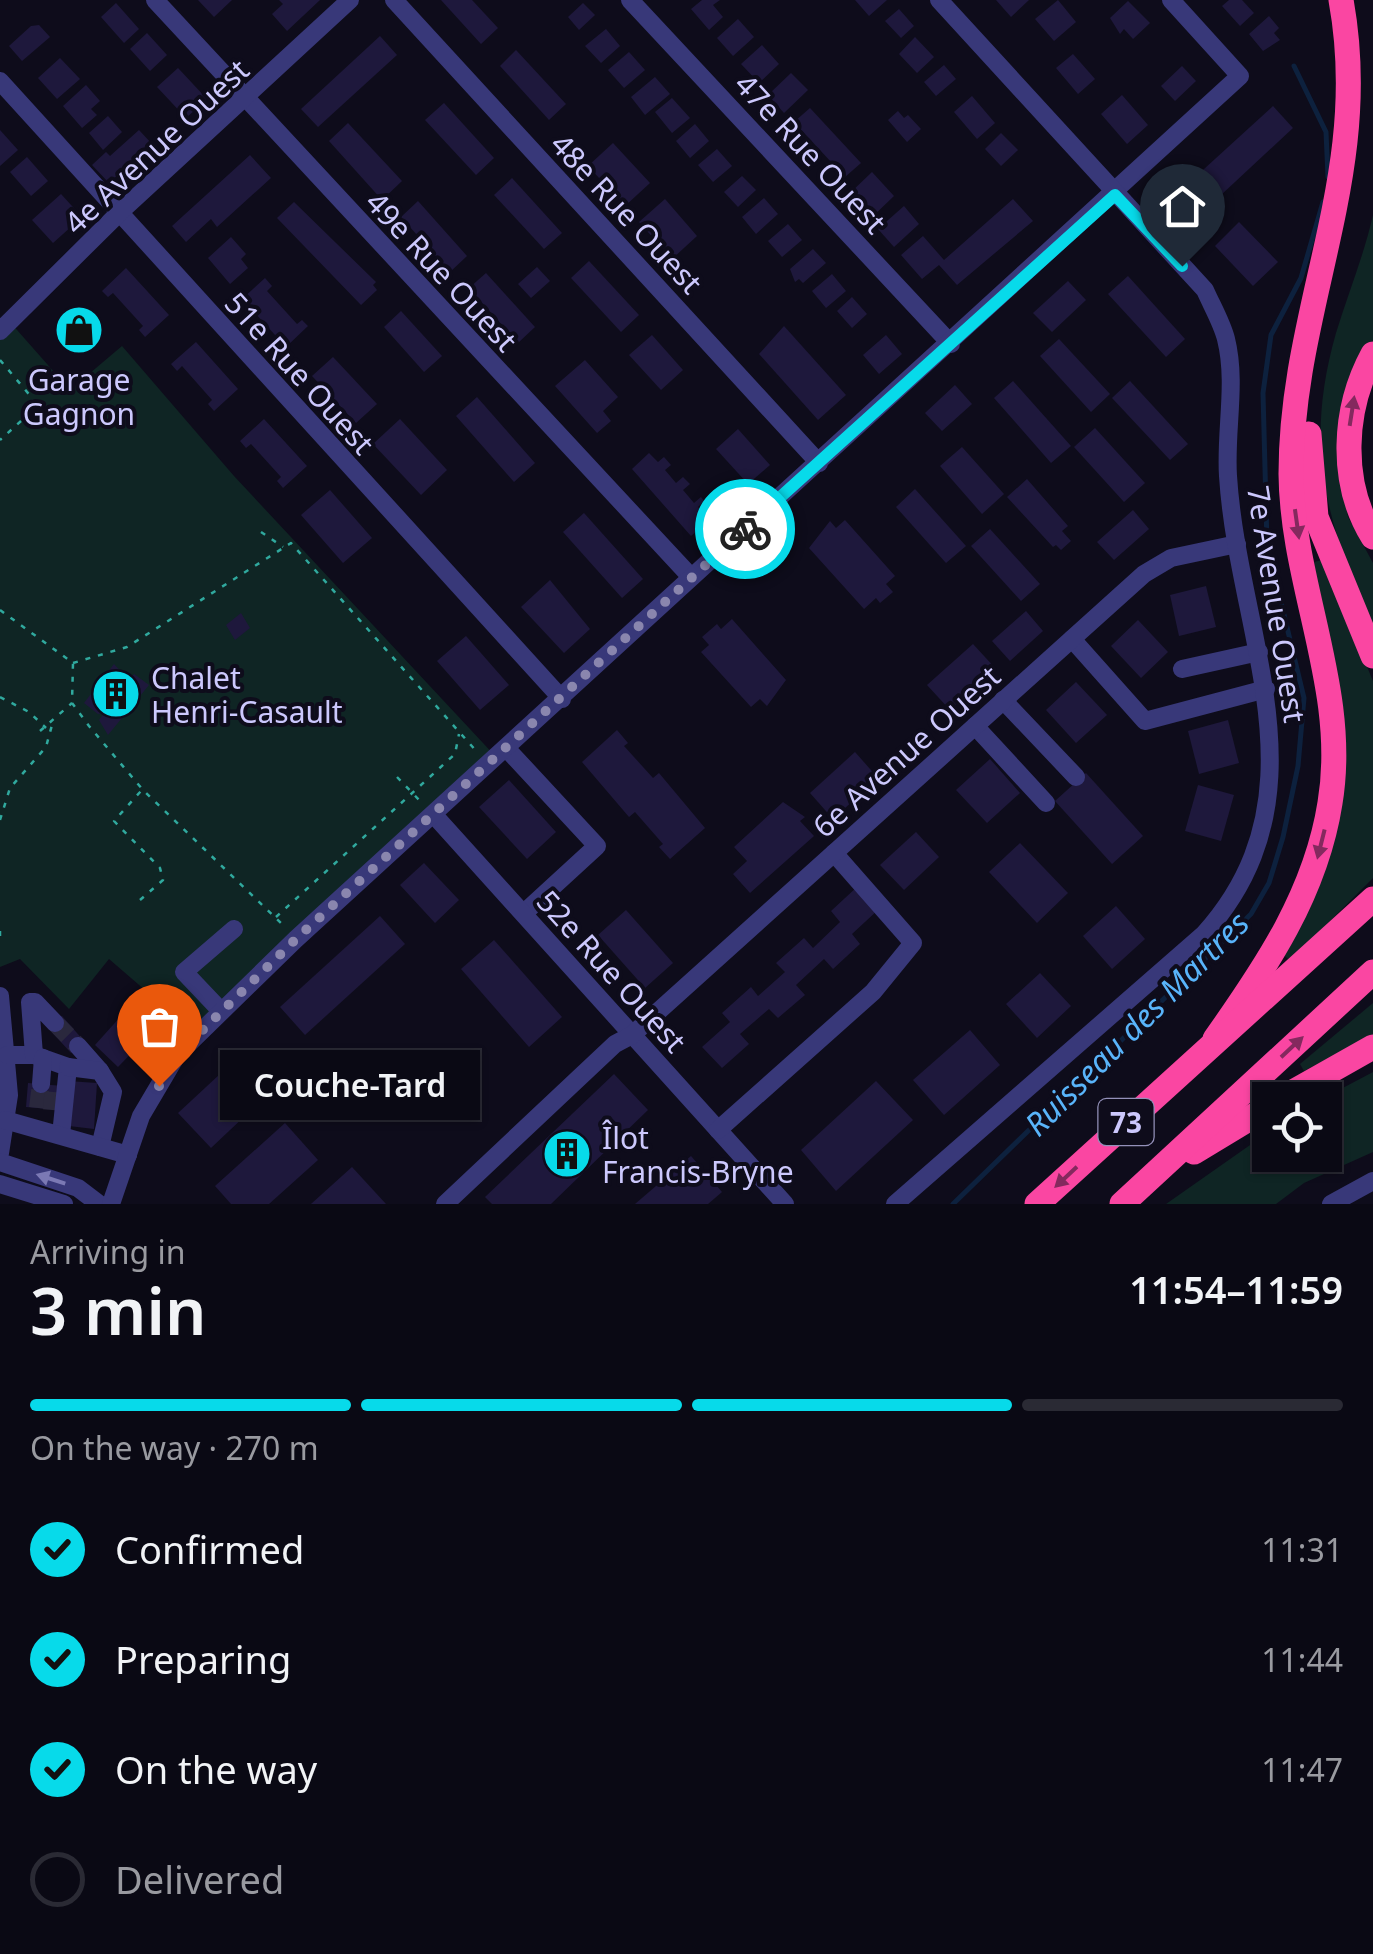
<!DOCTYPE html>
<html lang="en">
<head>
<meta charset="utf-8">
<style>
	:root { --surface:#0a0914; --page:#13121d; --text:#f1f3f6; --muted:#999aa0; --line:#2a2a34; --accent:#07daea }
	body { margin:0; font-family:"Noto Sans",sans-serif; background:var(--page); color:var(--text); height:100vh; display:flex; flex-direction:column; font-size:38px; white-space:nowrap }
	* { box-sizing:border-box; margin:0 }
	p { font-size:32px; color:var(--muted) }
	.icon { flex:none; width:55px; height:55px; fill:none; stroke:currentColor; stroke-width:2; stroke-linecap:round; stroke-linejoin:round }
	.map { position:relative; height:1204px; overflow:hidden }
	.drawer { display:flex; flex-direction:column; background:var(--surface); flex:1 }
	.drawer>* { flex:none }
	.buttons { position:absolute; left:1252px; top:1082px; display:grid; gap:20px }
	.buttons a { display:grid; place-items:center; width:90px; height:90px; border-radius:0px; background:var(--surface); box-shadow:0 2px 8px #0004,0 0 0 2px var(--line); font-size:50px }
	.pin { position:absolute; display:grid; place-items:center; width:85px; height:85px; color:#fff; margin:-102px -42px; border-radius:50% 50% 50% 0; rotate:-45deg; box-shadow:0 0 10px #0007 }
	.pin .icon { rotate:45deg }
	.courier { position:absolute; display:grid; place-items:center; width:100px; height:100px; margin:-50px; border:8px solid #07daea; border-radius:50%; background:#fff; color:#222; box-shadow:0 2px 12px #0007 }
	.bubble { position:absolute; height:70px; border-radius:0px; background:var(--surface); box-shadow:0 2px 8px #0004,0 0 0 2px var(--line); font-size:32px; font-weight:600; line-height:70px; text-align:center }
	.head em { font-style:normal; font-weight:600 }
	.head div { display:flex; flex-direction:column-reverse }
	.head { display:flex; align-items:center; justify-content:space-between; height:170px; padding:0 30px }
	h1 { font-size:65px; font-weight:600; line-height:75px }
	.bar { display:grid; grid-template-columns:repeat(4,1fr); gap:15px 10px; align-content:center; height:120px; padding:0 30px }
	.bar i { height:12px; border-radius:8px; background:var(--line) }
	.bar .on { background:var(--accent) }
	.bar p { grid-column:span 4 }
	ol { padding:0 30px; list-style:none }
	li { display:flex; align-items:center; gap:30px; height:110px }
	li p { margin-inline-start:auto }
	li .icon { padding:10px; border-radius:50%; background:var(--accent); color:#111; stroke-width:4 }
	li:last-child { color:var(--muted) }
	li i { width:55px; height:55px; border:5px solid var(--line); border-radius:50% }
	.map>svg:first-child { display:block }
</style>
</head>
<body>
<div class="map">
<svg width="1373" height="1204" viewBox="0 0 1373 1204">
	<rect width="100%" height="100%" fill="#0e0c1b"/>
	<g fill="#0f2524">
		<path d="M1373,215V340L1356,370L1337,457L1348,517L1373,563V633C1329,524 1302,452 1336,333C1348,294 1364,255 1373,215Z"/>
		<path d="M10,322L70,390L122,346L234,476L497,758L197,1035L109,959L69,1009L20,959L0,967V331Z"/>
		<path d="M1322,560L1373,681V878L1290,961L1284,955C1322,893 1342,832 1345,759L1314,562Z"/>
		<path d="M1373,1003V1035L1304,1071L1300,1064Z"/>
		<path d="M1373,1072V1152L1304,1183L1276,1204H1166L1270,1131V1155H1325V1100H1320Z"/>
	</g>
	<g fill="none" stroke-linecap="round" stroke-linejoin="round">
		<g stroke="#0d213e" stroke-width="5">
			<path d="M1294,66L1326,132L1328,177"/>
			<path d="M953,1204L1251,914L1269,883L1283,837L1298,766L1304,698L1267,544L1263,393L1271,335L1301,278L1323,202"/>
		</g>
	</g>
	<g fill="#1e183c">
		<path d="M198,0H232L214,17Z"/>
		<path d="M279,0H320L287,31L272,14L283,4Z"/>
		<path d="M441,0H472L498,28L481,44Z"/>
		<path d="M702,0H720L713,5L723,17L709,30L691,9Z"/>
		<path d="M855,0H887L869,16Z"/>
		<path d="M996,0H1029L1011,17Z"/>
		<path d="M1058,0L1076,22L1054,41L1035,19Z"/>
		<path d="M1229,0H1242L1254,13L1240,26L1222,6Z"/>
		<path d="M1128,1L1150,23L1133,39L1124,29L1120,34L1110,18Z"/>
		<path d="M116,3L139,29L124,43L101,17Z"/>
		<path d="M583,3L595,15L579,30L568,17Z"/>
		<path d="M899,9L914,26L901,38L885,21Z"/>
		<path d="M1269,16L1279,28L1274,33L1280,40L1263,51L1249,34Z"/>
		<path d="M738,19L754,37L733,56L717,38Z"/>
		<path d="M39,25L50,37L22,61L9,46L31,26Z"/>
		<path d="M606,29L620,46L601,63L585,46Z"/>
		<path d="M147,33L167,55L150,71L130,49Z"/>
		<path d="M380,36L397,55L318,127L301,109Z"/>
		<path d="M915,37L934,57L917,73L899,54Z"/>
		<path d="M762,45L779,64L759,83L741,64Z"/>
		<path d="M516,50L566,104L549,120L500,66Z"/>
		<path d="M629,52L645,70L624,88L608,70Z"/>
		<path d="M1073,54L1095,79L1078,94L1056,68Z"/>
		<path d="M60,58L80,79L57,99L38,78Z"/>
		<path d="M944,65L956,79L936,96L924,82Z"/>
		<path d="M1182,66L1196,81L1175,101L1161,86Z"/>
		<path d="M178,68L207,99L186,118L157,87Z"/>
		<path d="M791,73L808,90L784,113L768,95Z"/>
		<path d="M655,77L670,94L645,115L631,97Z"/>
		<path d="M86,85L100,101L91,109L97,115L82,128L63,106Z"/>
		<path d="M1122,95L1148,125L1127,144L1101,114Z"/>
		<path d="M972,96L995,123L977,139L954,112Z"/>
		<path d="M672,98L690,118L672,133L655,112Z"/>
		<path d="M444,103L494,158L476,175L425,120Z"/>
		<path d="M1273,106L1293,128L1191,223L1170,200Z"/>
		<path d="M810,108L861,163L845,177L794,122Z"/>
		<path d="M898,111L904,118L908,115L921,129L907,142L888,120Z"/>
		<path d="M108,116L122,132L103,150L89,133Z"/>
		<path d="M348,123L402,181L382,200L329,141Z"/>
		<path d="M695,124L709,141L690,158L676,141Z"/>
		<path d="M0,130L18,150L0,166Z"/>
		<path d="M139,130L152,144L109,183L92,165L106,152L110,156Z"/>
		<path d="M1001,133L1018,150L1001,166L985,149Z"/>
		<path d="M613,143L650,183L625,206L588,166Z"/>
		<path d="M717,149L732,166L713,182L698,165Z"/>
		<path d="M250,155L271,178L217,227L211,219L186,242L172,226Z"/>
		<path d="M27,157L48,181L31,196L10,172Z"/>
		<path d="M872,172L894,196L870,219L848,195Z"/>
		<path d="M742,176L756,190L738,207L724,192Z"/>
		<path d="M512,178L562,233L544,249L494,195Z"/>
		<path d="M61,194L82,217L53,243L32,220Z"/>
		<path d="M764,198L778,214L756,234L742,217Z"/>
		<path d="M665,199L697,236L672,259L639,222Z"/>
		<path d="M1013,199L1033,221L957,285L939,265L922,279L901,255L923,236L944,260Z"/>
		<path d="M418,201L467,256L450,272L401,217Z"/>
		<path d="M294,202L376,282L373,285L377,290L361,305L277,218Z"/>
		<path d="M904,206L919,224L894,247L878,229Z"/>
		<path d="M1239,222L1278,262L1253,286L1215,246Z"/>
		<path d="M788,224L802,240L782,257L768,241Z"/>
		<path d="M231,237L246,254L241,259L248,268L230,284L208,258Z"/>
		<path d="M813,249L826,263L803,283L799,279L795,282L790,269Z"/>
		<path d="M589,261L639,315L621,332L571,278Z"/>
		<path d="M537,267L550,281L531,298L518,284Z"/>
		<path d="M126,268L169,315L145,337L139,330L143,326L113,293L108,297L102,291Z"/>
		<path d="M486,273L535,327L518,343L469,288Z"/>
		<path d="M832,274L846,291L826,308L812,291Z"/>
		<path d="M1128,276L1185,339L1166,357L1108,294Z"/>
		<path d="M265,278L272,286L267,291L297,324L302,320L308,326L286,347L242,299Z"/>
		<path d="M1068,281L1086,300L1052,332L1033,313Z"/>
		<path d="M852,297L867,314L852,328L837,311Z"/>
		<path d="M86,309L101,326L71,352L56,335Z"/>
		<path d="M401,311L442,356L424,372L384,327Z"/>
		<path d="M784,326L846,395L818,420L759,354Z"/>
		<path d="M652,335L683,370L661,390L629,355Z"/>
		<path d="M886,335L902,354L879,374L863,355Z"/>
		<path d="M1059,339L1110,394L1091,412L1040,356Z"/>
		<path d="M196,342L238,389L214,411L208,404L212,400L182,366L177,371L171,364Z"/>
		<path d="M333,357L377,404L356,423L312,376Z"/>
		<path d="M585,360L618,397L603,411L611,421L597,433L555,386Z"/>
		<path d="M1013,381L1071,446L1051,463L994,398Z"/>
		<path d="M1130,381L1188,444L1170,460L1112,398Z"/>
		<path d="M955,385L972,404L942,431L925,413Z"/>
		<path d="M477,397L535,463L514,482L456,416Z"/>
		<path d="M264,419L307,466L283,488L277,481L281,477L251,444L246,448L240,441Z"/>
		<path d="M400,419L447,470L421,495L373,444Z"/>
		<path d="M1095,428L1145,483L1124,502L1074,447Z"/>
		<path d="M738,429L770,465L748,484L716,449Z"/>
		<path d="M962,447L1004,494L982,514L940,466Z"/>
		<path d="M649,453L658,462L664,457L671,465L665,470L676,483L683,477L690,484L683,490L694,503L701,497L704,501L698,507L709,520L691,536L632,469Z"/>
		<path d="M1027,479L1068,526L1062,531L1071,541L1061,550L1056,545L1053,547L1007,497Z"/>
		<path d="M915,489L966,546L946,563L896,507Z"/>
		<path d="M330,490L372,538L343,563L301,515Z"/>
		<path d="M1133,510L1149,529L1114,560L1097,542Z"/>
		<path d="M584,513L643,579L622,598L563,532Z"/>
		<path d="M845,520L895,576L886,584L893,592L880,603L876,598L864,609L809,548L830,521L836,528Z"/>
		<path d="M990,529L1040,584L1021,601L971,546Z"/>
		<path d="M550,580L590,629L564,653L521,607Z"/>
		<path d="M1206,586L1216,627L1179,636L1170,595Z"/>
		<path d="M1026,611L1043,631L1010,661L992,641Z"/>
		<path d="M241,613L250,628L235,640L226,625Z"/>
		<path d="M732,619L786,680L767,706L760,699L751,707L701,652L709,645L702,637L717,624L721,629Z"/>
		<path d="M1138,620L1168,652L1141,678L1111,646Z"/>
		<path d="M466,636L509,685L480,710L437,661Z"/>
		<path d="M973,644L996,669L950,710L927,685Z"/>
		<path d="M114,664L129,681L134,674L149,685L108,735L99,720L104,713L98,714L84,703Z"/>
		<path d="M1076,682L1107,715L1076,743L1046,710Z"/>
		<path d="M1228,720L1239,763L1199,774L1188,731Z"/>
		<path d="M617,730L628,743L624,746L653,778L659,773L705,828L670,859L659,847L663,844L635,812L629,817L582,762Z"/>
		<path d="M855,752L878,778L833,819L810,793Z"/>
		<path d="M990,759L1020,793L987,823L956,790Z"/>
		<path d="M1086,773L1143,836L1112,864L1055,801Z"/>
		<path d="M509,780L556,832L527,859L479,807Z"/>
		<path d="M1198,785L1234,795L1221,841L1185,831Z"/>
		<path d="M783,802L805,817L800,821L814,836L750,893L733,874L747,861L734,847Z"/>
		<path d="M916,832L939,857L904,890L880,865Z"/>
		<path d="M1020,843L1068,893L1037,923L989,872Z"/>
		<path d="M424,863L459,900L435,923L400,885Z"/>
		<path d="M858,886L879,909L852,934L860,944L833,969L824,959L796,985L805,995L778,1018L769,1009L740,1034L749,1044L722,1068L702,1047L730,1022L722,1013L751,987L758,996L785,972L776,963L804,938L813,948L840,922L831,911Z"/>
		<path d="M1116,906L1145,939L1112,969L1083,936Z"/>
		<path d="M626,910L673,963L645,988L598,935Z"/>
		<path d="M380,916L405,944L305,1035L280,1007Z"/>
		<path d="M494,940L562,1017L529,1047L461,969Z"/>
		<path d="M1040,973L1071,1006L1037,1038L1006,1004Z"/>
		<path d="M122,1015L146,1038L118,1067L95,1045Z"/>
		<path d="M62,1016L84,1041L71,1053L49,1029Z"/>
		<path d="M970,1030L1000,1065L944,1115L913,1080Z"/>
		<path d="M248,1048L281,1082L211,1148L178,1113Z"/>
		<path d="M614,1074L648,1110L551,1204H492L485,1197Z"/>
		<path d="M68,1081L97,1083L94,1129L69,1126Z"/>
		<path d="M876,1081L913,1120L836,1191L801,1150Z"/>
		<path d="M28,1083L63,1086L61,1110L26,1107Z"/>
		<path d="M285,1123L318,1160L269,1204H231L215,1186Z"/>
		<path d="M691,1156L722,1192L708,1204H635Z"/>
		<path d="M352,1167L386,1204H311Z"/>
	</g>
	<g fill="none" stroke-linecap="round" stroke-linejoin="round">
		<g stroke="#2a283d" stroke-width="18" stroke-dasharray="18 9" stroke-linecap="butt">
			<path d="M55,1023L78,1046"/>
			<path d="M38,1108L41,1084"/>
			<path d="M52,1110L54,1085"/>
		</g>
		<g stroke="#30a99e" stroke-width="2.5" stroke-dasharray="5 8" stroke-linecap="butt">
			<path d="M0,360L33,399L32,411L0,440"/>
			<path d="M261,532L283,547"/>
			<path d="M0,610L73,663L72,703L89,726L143,790L284,926"/>
			<path d="M73,663L127,647L291,543L478,753"/>
			<path d="M0,697L29,712L46,728"/>
			<path d="M40,731L72,703"/>
			<path d="M397,777L422,803"/>
			<path d="M0,820L10,788L46,747L52,725"/>
			<path d="M140,900L163,880L160,868L114,821L141,791"/>
			<path d="M276,917L455,754L459,734"/>
			<path d="M0,931V938"/>
		</g>
		<g stroke="#383879" stroke-width="18">
			<path d="M155,0L691,577"/>
			<path d="M394,0L819,463"/>
			<path d="M630,0L951,344"/>
			<path d="M0,81L562,699"/>
			<path d="M0,331L119,213L350,0"/>
			<path d="M1072,639L1145,721L1266,689"/>
			<path d="M1182,669L1259,652"/>
			<path d="M1003,700L1076,777"/>
			<path d="M975,726L1046,803"/>
			<path d="M507,749L597,846L524,913"/>
			<path d="M434,815L785,1204"/>
			<path d="M0,996L9,1095L0,1153"/>
			<path d="M221,1011L184,972L234,929"/>
			<path d="M78,1046L100,1071"/>
			<path d="M7,1055H34L68,1067L61,1135"/>
			<path d="M34,1055L30,1002H35L55,1023"/>
			<path d="M68,1067L100,1071L113,1092L100,1147"/>
			<path d="M41,1084L43,1058"/>
			<path d="M5,1120L128,1155"/>
			<path d="M718,1130L873,992L913,943L834,853"/>
			<path d="M0,1162L78,1188L99,1204"/>
			<path d="M0,1184L64,1204"/>
			<path d="M111,1204L141,1116L177,1055L296,939L1240,76L1171,0"/>
			<path d="M445,1204L615,1044L632,1035L1144,574L1171,558L1237,544"/>
			<path d="M895,1204L1204,934C1330,794 1238,636 1228,476C1225,431 1237,383 1226,339C1222,323 1212,306 1205,290L939,0"/>
			<path d="M1331,1204L1373,1181"/>
		</g>
		<g stroke="#fa46a2" stroke-width="25">
			<path d="M1373,354C1343,409 1339,482 1373,537"/>
			<path d="M1309,434L1316,517L1373,656"/>
			<path d="M1215,1039C1266,967 1316,893 1330,803C1349,690 1292,586 1291,474C1291,305 1373,175 1341,0"/>
			<path d="M1279,1100L1373,1047"/>
			<path d="M1194,1152L1270,1106"/>
			<path d="M1037,1204L1373,899"/>
			<path d="M1122,1204L1373,972"/>
		</g>
	</g>
	<defs><path id="oneway-solid" d="M-6-.8H1V-3.2L6.5 0L1 3.2V.8H-6Z" transform="scale(2.5)"/></defs>
	<g fill="#84295e">
		<use href="#oneway-solid" transform="translate(1352 411) rotate(-81)"/>
		<use href="#oneway-solid" transform="translate(1297 524) rotate(82)"/>
		<use href="#oneway-solid" transform="translate(1321 844) rotate(104)"/>
		<use href="#oneway-solid" transform="translate(1292 1047) rotate(-43)"/>
		<use href="#oneway-solid" transform="translate(1066 1177) rotate(137)"/>
	</g>
	<use fill="#7b79b4" href="#oneway-solid" transform="translate(51 1179) rotate(-162)"/>
	<g fill="none" stroke-linecap="round" stroke-linejoin="round">
		<path stroke="#8a86ae" stroke-width="10" stroke-dasharray="0 18" d="M159,1086L177,1055L296,939L745,529"/>
		<path stroke="#07daea" stroke-width="12" d="M745,529L1115,195L1182,266"/>
	</g>
	<defs>
		<g id="shop-disc" transform="scale(2.5)"><circle r="9.5" fill="#07daea" stroke="#0e0c1b"/><path d="M-5-2.5h2.3a2.7 3.5 0 0 1 5.4 0H5L5.5 6h-11ZM-1.5-2.5h3a1.5 2.3 0 0 0-3 0Z" fill="#111"/></g>
		<g id="building-disc" transform="scale(2.5)"><circle r="9.5" fill="#07daea" stroke="#0e0c1b"/><path d="M-4-6H4V6H1V3H-1V6H-4ZM-2.5-4.3h1.7v1.8h-1.7ZM.8-4.3h1.7v1.8H.8ZM-2.5-1h1.7V.8h-1.7ZM.8-1h1.7V.8H.8Z" fill="#111"/></g>
	</defs>
	<g fill-rule="evenodd">
		<use href="#shop-disc" x="79" y="330"/>
		<use href="#building-disc" x="116" y="694"/>
		<use href="#building-disc" x="567" y="1154"/>
	</g>
	<g text-anchor="middle" dominant-baseline="central" stroke-width="8" stroke-linejoin="round" paint-order="stroke">
		<rect fill="#0e0c1b" stroke="#9390b9" stroke-width="2.5" x="1098.5" y="1099" width="55" height="46" rx="8"/>
		<g font-size="28" font-weight="bold" fill="#ccc8fd">
			<text x="1126" y="1122">73</text>
		</g>
		<g font-size="30" fill="#ccc8fd" stroke="#0e0c1b">
			<text transform="translate(156 146) rotate(-43)">4e Avenue Ouest</text>
			<text transform="translate(811 153) rotate(47)">47e Rue Ouest</text>
			<text transform="translate(627 213) rotate(47)">48e Rue Ouest</text>
			<text transform="translate(442 271) rotate(47)">49e Rue Ouest</text>
			<text transform="translate(300 373) rotate(48)">51e Rue Ouest</text>
			<text transform="translate(1277 604) rotate(81)">7e Avenue Ouest</text>
			<text transform="translate(906 751) rotate(-42)">6e Avenue Ouest</text>
			<text transform="translate(612 971) rotate(48)">52e Rue Ouest</text>
		</g>
		<g font-size="30" fill="#ccc8fd" stroke="#0e0c1b" text-anchor="start">
			<text x="79" y="379" text-anchor="middle">Garage<tspan x="79" dy="34">Gagnon</tspan></text>
			<text x="151" y="677">Chalet<tspan x="151" dy="34">Henri-Casault</tspan></text>
			<text x="602" y="1137">Îlot<tspan x="602" dy="34">Francis-Bryne</tspan></text>
		</g>
		<g font-size="32" font-style="italic" fill="#59b4fa" stroke="#0e0c1b">
			<text transform="translate(1136 1023) rotate(-45)">Ruisseau des Martres</text>
		</g>
	</g>
</svg>
<div class="buttons">
<a><svg class="icon" aria-label="locate" viewBox="0 0 24 24"><circle cx="12" cy="12" r="6"/><path d="M12 2v4M12 18v4M2 12h4M18 12h4"/></svg></a>
</div>
<div class="pin" style="left:159px;top:1086px;background:#ea580c"><svg class="icon" aria-label="bag" viewBox="0 0 24 24"><path d="M5 8h14l-1 12H6zM9 8a3 3 0 0 1 6 0"/></svg></div>
<div class="pin" style="left:1182px;top:266px;background:#1f2937"><svg class="icon" aria-label="home" viewBox="0 0 24 24"><path d="M3 11l9-7 9 7M6 9v11h12V9"/></svg></div>
<div class="courier" style="left:745px;top:529px"><svg class="icon" aria-label="bike" viewBox="0 0 24 24"><circle cx="6" cy="16" r="4"/><circle cx="18" cy="16" r="4"/><path d="M6 16l4-8h5l3 8M10 8l3 8H6M13 5h3"/></svg></div>
<div class="bubble" style="left:220px;top:1050px;width:260px">Couche-Tard</div>
</div>
<section class="drawer">
<div class="head"><div><h1>3 min</h1><p>Arriving in</p></div><em>11:54–11:59</em></div>
<div class="bar"><i class="on"></i><i class="on"></i><i class="on"></i><i></i><p>On the way · 270 m</p></div>
<ol>
<li><svg class="icon" aria-label="check" viewBox="0 0 24 24"><path d="M5 12l5 5 9-10"/></svg>Confirmed<p>11:31</p></li>
<li><svg class="icon" aria-label="check" viewBox="0 0 24 24"><path d="M5 12l5 5 9-10"/></svg>Preparing<p>11:44</p></li>
<li><svg class="icon" aria-label="check" viewBox="0 0 24 24"><path d="M5 12l5 5 9-10"/></svg>On the way<p>11:47</p></li>
<li><i></i>Delivered</li>
</ol>
</section>
</body>
</html>
